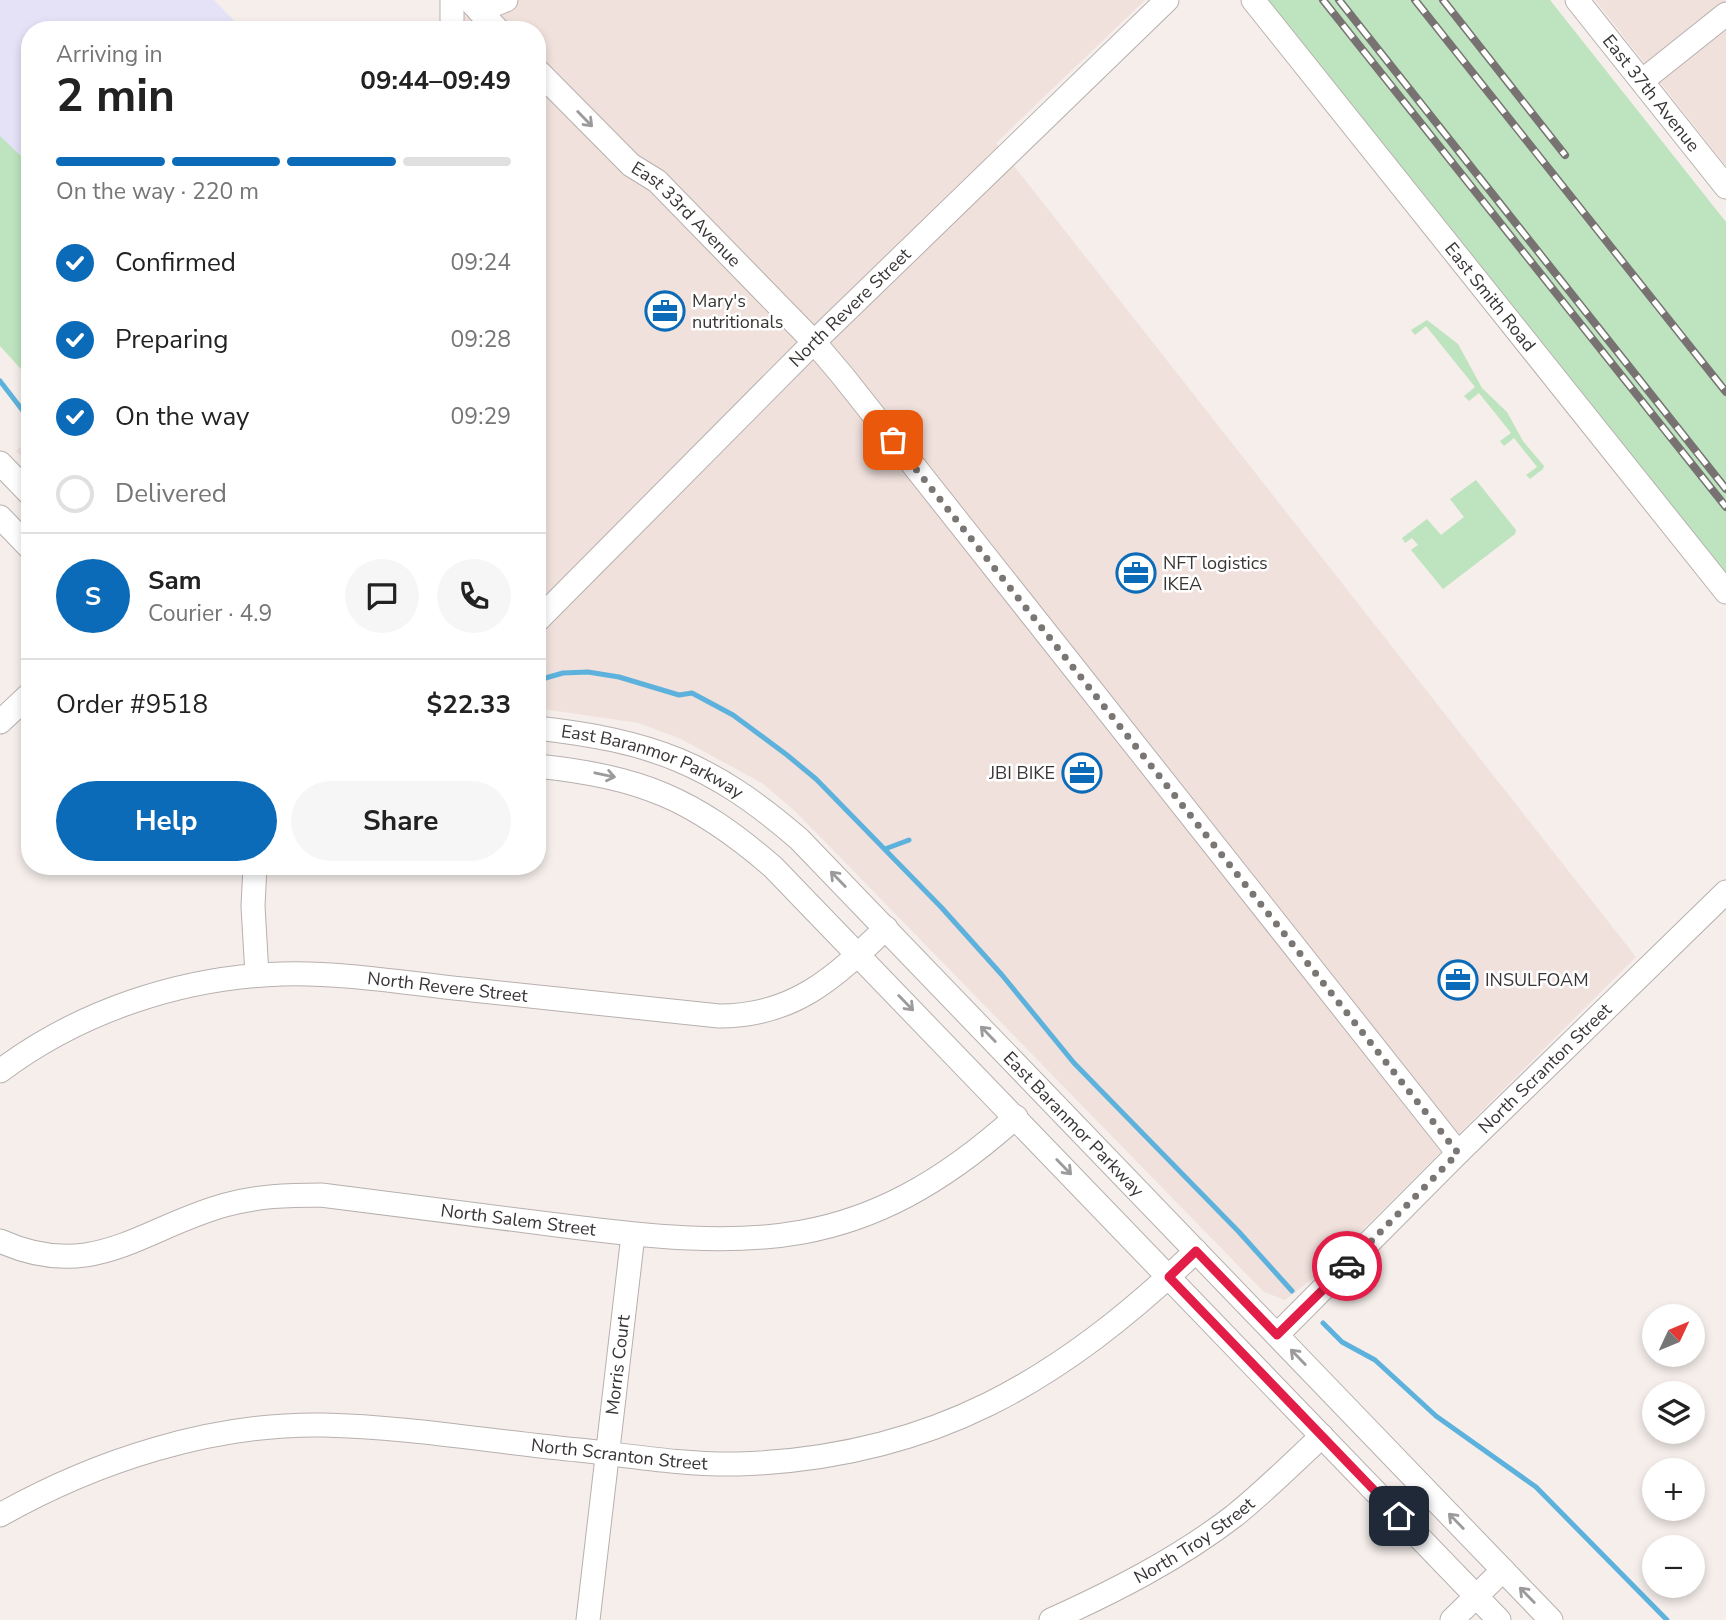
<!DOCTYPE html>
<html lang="en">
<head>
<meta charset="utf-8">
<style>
	:root { --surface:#fff; --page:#f6f6f6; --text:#222; --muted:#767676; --line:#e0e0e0; --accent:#0b6bb8 }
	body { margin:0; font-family:"Nunito Sans",sans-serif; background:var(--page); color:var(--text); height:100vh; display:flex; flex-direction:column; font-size:26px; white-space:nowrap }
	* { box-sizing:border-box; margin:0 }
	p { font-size:23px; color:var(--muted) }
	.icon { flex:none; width:38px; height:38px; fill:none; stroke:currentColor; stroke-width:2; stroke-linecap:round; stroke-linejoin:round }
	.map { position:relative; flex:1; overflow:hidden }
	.side { position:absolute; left:21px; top:21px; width:525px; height:854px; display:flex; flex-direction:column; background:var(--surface); border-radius:28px; box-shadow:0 4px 10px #0003 }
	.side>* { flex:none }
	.needle { width:46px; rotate:46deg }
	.buttons { position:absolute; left:1642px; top:1304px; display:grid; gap:14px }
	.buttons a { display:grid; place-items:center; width:63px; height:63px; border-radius:50%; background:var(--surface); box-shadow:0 4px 10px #0003; font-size:35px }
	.pin { position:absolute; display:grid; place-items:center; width:60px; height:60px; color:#fff; margin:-30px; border-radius:14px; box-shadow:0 4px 10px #0006 }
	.courier { position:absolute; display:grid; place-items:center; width:70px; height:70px; margin:-35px; border:5px solid #e11d48; border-radius:50%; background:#fff; color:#222; box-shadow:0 2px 9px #0007 }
	.head em { font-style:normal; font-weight:700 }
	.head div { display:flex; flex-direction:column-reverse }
	.head { display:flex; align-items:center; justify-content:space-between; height:119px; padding:0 35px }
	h1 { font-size:46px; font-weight:700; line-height:52px }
	.bar { display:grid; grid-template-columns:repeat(4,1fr); gap:10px 7px; align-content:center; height:84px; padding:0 35px }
	.bar i { height:9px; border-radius:5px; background:var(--line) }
	.bar .on { background:var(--accent) }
	.bar p { grid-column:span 4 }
	.line { display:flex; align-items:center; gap:18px; padding:0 35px; border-top:2px solid var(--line) }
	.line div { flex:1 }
	.round { display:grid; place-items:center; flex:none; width:74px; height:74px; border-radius:37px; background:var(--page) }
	ol { padding:0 35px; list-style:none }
	li { display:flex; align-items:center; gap:21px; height:77px }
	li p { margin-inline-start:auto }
	li .icon { padding:7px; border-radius:50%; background:var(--accent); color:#fff; stroke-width:4 }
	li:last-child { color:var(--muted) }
	li i { width:38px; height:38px; border:4px solid var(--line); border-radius:50% }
	.action { display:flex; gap:14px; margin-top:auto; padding:14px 35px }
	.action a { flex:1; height:80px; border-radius:42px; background:var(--accent); color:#fff; font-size:28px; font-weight:700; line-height:80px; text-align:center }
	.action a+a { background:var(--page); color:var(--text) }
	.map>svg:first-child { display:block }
</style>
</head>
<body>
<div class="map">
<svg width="1726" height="1620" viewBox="0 0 1726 1620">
	<rect width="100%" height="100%" fill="#f5eeeb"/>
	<path fill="#e5e2f8" d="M0,0H214L243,30H30V273L0,242Z"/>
	<g fill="#f0e1dc">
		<path d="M477,0H1145L996,143L1636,957L1316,1276L1285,1300L1264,1292L796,812L762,783L679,738L638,723L537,708V30H448Z"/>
		<path d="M1595,0H1726V166Z"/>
		<path d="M30,438V465L16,451Z"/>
	</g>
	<g fill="#bde4be">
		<path d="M1264,0H1550L1726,222V584Z"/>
		<path d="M0,136L21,156L30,149V379L0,346Z"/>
		<path d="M1427,320L1458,344L1482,388L1507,412L1523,441L1544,466L1543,469L1530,479L1526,475L1537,467L1514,438L1504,446L1500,441L1511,433L1479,393L1469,401L1464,396L1475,387L1426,326L1415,335L1411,330Z"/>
		<path d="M1476,480L1516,530L1515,534L1443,589L1411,550L1418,545L1412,538L1405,543L1402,538L1427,519L1441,535L1464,517L1450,499Z"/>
	</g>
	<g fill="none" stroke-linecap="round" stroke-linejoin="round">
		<g stroke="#5cb2dc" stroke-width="5">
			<path d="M0,381L30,420"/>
			<path d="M542,679L563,673L588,672L619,677L679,695L692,693L733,715L787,755L816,779L941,907L1002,975L1074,1063L1239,1232L1292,1291"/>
			<path d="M885,849L909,840"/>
			<path d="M1323,1323L1342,1342L1375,1360L1436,1416L1536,1487L1667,1620"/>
		</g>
		<g stroke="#b7b0ae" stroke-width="25">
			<g id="minor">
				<path d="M469,0L498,30"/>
				<path id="s1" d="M1253,0L1726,592"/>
				<path id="s2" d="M1577,0L1726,187"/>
				<path d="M479,11L506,0"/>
				<path d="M452,30V0"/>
				<path id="s3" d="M537,70L631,165L657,181L814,342L842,375L1458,1153"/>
				<path d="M1642,81L1726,14"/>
				<path d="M0,463L30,494"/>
				<path d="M0,517L30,548"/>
				<path id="s4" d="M537,621L814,342L1167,0"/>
				<path d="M0,722L30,694"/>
				<path id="s5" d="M537,728C652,741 711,763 799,839L1551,1620"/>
				<path d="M537,766C641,777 693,798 773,867L1499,1620"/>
				<path d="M255,866L253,906L257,975"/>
				<path id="s6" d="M0,1071C80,1011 182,977 282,974C343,972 411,984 472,990C554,999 637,1007 719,1016C795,1016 835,977 886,928"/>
				<path id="s7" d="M0,1241C93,1283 142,1228 225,1205C257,1196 288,1195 321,1195C400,1205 479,1215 557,1225C752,1250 862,1255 1016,1117"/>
				<path id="s8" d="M1277,1335L1458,1153L1726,892"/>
				<path id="s9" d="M0,1515C96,1461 212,1423 324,1425C409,1427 494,1442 579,1450C632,1456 684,1465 738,1464C932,1458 1060,1381 1196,1251"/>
				<path id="s10" d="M588,1620L633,1235"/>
				<path id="s11" d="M1051,1620C1115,1591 1178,1559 1234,1516C1265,1491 1293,1463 1322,1436"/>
				<path d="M1452,1620L1503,1570"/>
			</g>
		</g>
		<use href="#minor" stroke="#fff" stroke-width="23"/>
		<g stroke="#787372" stroke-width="8">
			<g id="rail">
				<path d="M1323,0L1726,507"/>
				<path d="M1339,0L1726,489"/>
				<path d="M1415,0L1726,392"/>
				<path d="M1443,0L1565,155"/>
			</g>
		</g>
		<use href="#rail" stroke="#fff" stroke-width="5" stroke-dasharray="16" stroke-linecap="butt"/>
	</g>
	<defs><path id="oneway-shaft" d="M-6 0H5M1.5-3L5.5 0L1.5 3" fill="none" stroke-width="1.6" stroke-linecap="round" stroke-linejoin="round" transform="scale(1.75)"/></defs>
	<g stroke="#9c9a9a">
		<use href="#oneway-shaft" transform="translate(585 119) rotate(46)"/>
		<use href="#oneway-shaft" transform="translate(605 775) rotate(12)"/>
		<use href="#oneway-shaft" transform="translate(838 879) rotate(-134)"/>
		<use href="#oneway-shaft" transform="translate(906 1003) rotate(46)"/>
		<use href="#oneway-shaft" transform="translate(988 1034) rotate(-134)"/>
		<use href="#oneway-shaft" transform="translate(1064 1167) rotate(46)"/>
		<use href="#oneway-shaft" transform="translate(1298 1357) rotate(-134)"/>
		<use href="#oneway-shaft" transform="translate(1456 1521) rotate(-134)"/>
		<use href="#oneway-shaft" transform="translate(1527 1595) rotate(-134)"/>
	</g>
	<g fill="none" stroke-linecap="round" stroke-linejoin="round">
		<path stroke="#7a7674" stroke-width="7" stroke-dasharray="0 12.6" d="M893,440L1458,1153L1347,1266"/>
		<path stroke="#e11d48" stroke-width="9" d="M1347,1266L1277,1335L1196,1251L1169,1277L1399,1516"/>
	</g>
	<defs>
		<g id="office-ring" transform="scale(2.0125)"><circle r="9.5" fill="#fff" stroke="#0b6bb8" stroke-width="1.5"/><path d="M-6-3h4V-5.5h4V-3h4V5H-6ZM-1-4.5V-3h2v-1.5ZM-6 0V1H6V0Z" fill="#0b6bb8"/></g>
	</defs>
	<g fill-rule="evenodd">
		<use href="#office-ring" x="665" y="311"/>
		<use href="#office-ring" x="1136" y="573"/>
		<use href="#office-ring" x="1082" y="773"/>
		<use href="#office-ring" x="1458" y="980"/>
	</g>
	<g text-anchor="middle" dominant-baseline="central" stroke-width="5" stroke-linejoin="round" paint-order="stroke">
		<g font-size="18" fill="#383534" stroke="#fff">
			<text stroke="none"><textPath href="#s2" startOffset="119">East 37th Avenue</textPath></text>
			<text stroke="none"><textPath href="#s3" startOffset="208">East 33rd Avenue</textPath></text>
			<text stroke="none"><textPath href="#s1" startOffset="380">East Smith Road</textPath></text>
			<text stroke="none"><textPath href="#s4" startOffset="443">North Revere Street</textPath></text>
			<text stroke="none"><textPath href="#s5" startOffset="121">East Baranmor Parkway</textPath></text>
			<text stroke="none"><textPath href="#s6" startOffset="469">North Revere Street</textPath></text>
			<text stroke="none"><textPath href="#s8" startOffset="378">North Scranton Street</textPath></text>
			<text stroke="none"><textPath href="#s5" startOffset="686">East Baranmor Parkway</textPath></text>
			<text stroke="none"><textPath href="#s7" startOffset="532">North Salem Street</textPath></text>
			<text stroke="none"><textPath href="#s10" startOffset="257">Morris Court</textPath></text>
			<text stroke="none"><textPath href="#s9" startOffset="637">North Scranton Street</textPath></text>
			<text stroke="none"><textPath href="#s11" startOffset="164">North Troy Street</textPath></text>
		</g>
		<g font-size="18" fill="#383534" stroke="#fff" text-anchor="start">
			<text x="692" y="301">Mary's<tspan x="692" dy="21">nutritionals</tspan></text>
			<text x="1163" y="563">NFT logistics<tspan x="1163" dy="21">IKEA</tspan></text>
			<text x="1055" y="773" text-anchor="end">JBI BIKE</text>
			<text x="1485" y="980">INSULFOAM</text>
		</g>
	</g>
</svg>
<div class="buttons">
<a><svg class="needle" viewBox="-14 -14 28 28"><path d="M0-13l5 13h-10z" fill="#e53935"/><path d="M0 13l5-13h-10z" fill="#767676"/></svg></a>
<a><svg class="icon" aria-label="layers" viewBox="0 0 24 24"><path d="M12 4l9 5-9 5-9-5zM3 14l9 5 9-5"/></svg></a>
<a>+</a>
<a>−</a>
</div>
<div class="pin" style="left:893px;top:440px;background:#ea580c"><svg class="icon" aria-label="bag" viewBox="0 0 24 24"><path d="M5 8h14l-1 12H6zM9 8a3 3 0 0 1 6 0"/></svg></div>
<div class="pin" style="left:1399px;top:1516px;background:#1f2937"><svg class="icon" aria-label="home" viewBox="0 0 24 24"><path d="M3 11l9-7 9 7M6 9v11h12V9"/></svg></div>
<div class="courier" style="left:1347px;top:1266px"><svg class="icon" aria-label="car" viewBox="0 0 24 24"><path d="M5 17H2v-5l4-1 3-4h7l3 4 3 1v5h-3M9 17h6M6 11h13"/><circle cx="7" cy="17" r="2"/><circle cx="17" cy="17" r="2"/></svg></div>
<section class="side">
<div class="head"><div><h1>2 min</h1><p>Arriving in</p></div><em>09:44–09:49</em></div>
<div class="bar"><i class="on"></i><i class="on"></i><i class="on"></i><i></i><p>On the way · 220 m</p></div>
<ol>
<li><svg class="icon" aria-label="check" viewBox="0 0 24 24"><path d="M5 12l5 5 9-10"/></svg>Confirmed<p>09:24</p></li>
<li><svg class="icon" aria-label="check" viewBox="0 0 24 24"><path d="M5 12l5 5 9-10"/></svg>Preparing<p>09:28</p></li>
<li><svg class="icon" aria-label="check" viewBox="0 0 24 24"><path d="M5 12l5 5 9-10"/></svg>On the way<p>09:29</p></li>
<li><i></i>Delivered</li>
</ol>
<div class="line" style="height:126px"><b class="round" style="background:var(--accent);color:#fff">S</b><div><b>Sam</b><p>Courier · 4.9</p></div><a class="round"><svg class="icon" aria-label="chat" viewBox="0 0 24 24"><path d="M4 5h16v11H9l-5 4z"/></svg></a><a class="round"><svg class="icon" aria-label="phone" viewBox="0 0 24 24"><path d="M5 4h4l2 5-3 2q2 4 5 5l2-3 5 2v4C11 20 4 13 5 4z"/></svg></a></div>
<div class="line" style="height:91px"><div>Order #9518</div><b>$22.33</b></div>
<div class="action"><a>Help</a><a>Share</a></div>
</section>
</div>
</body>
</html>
